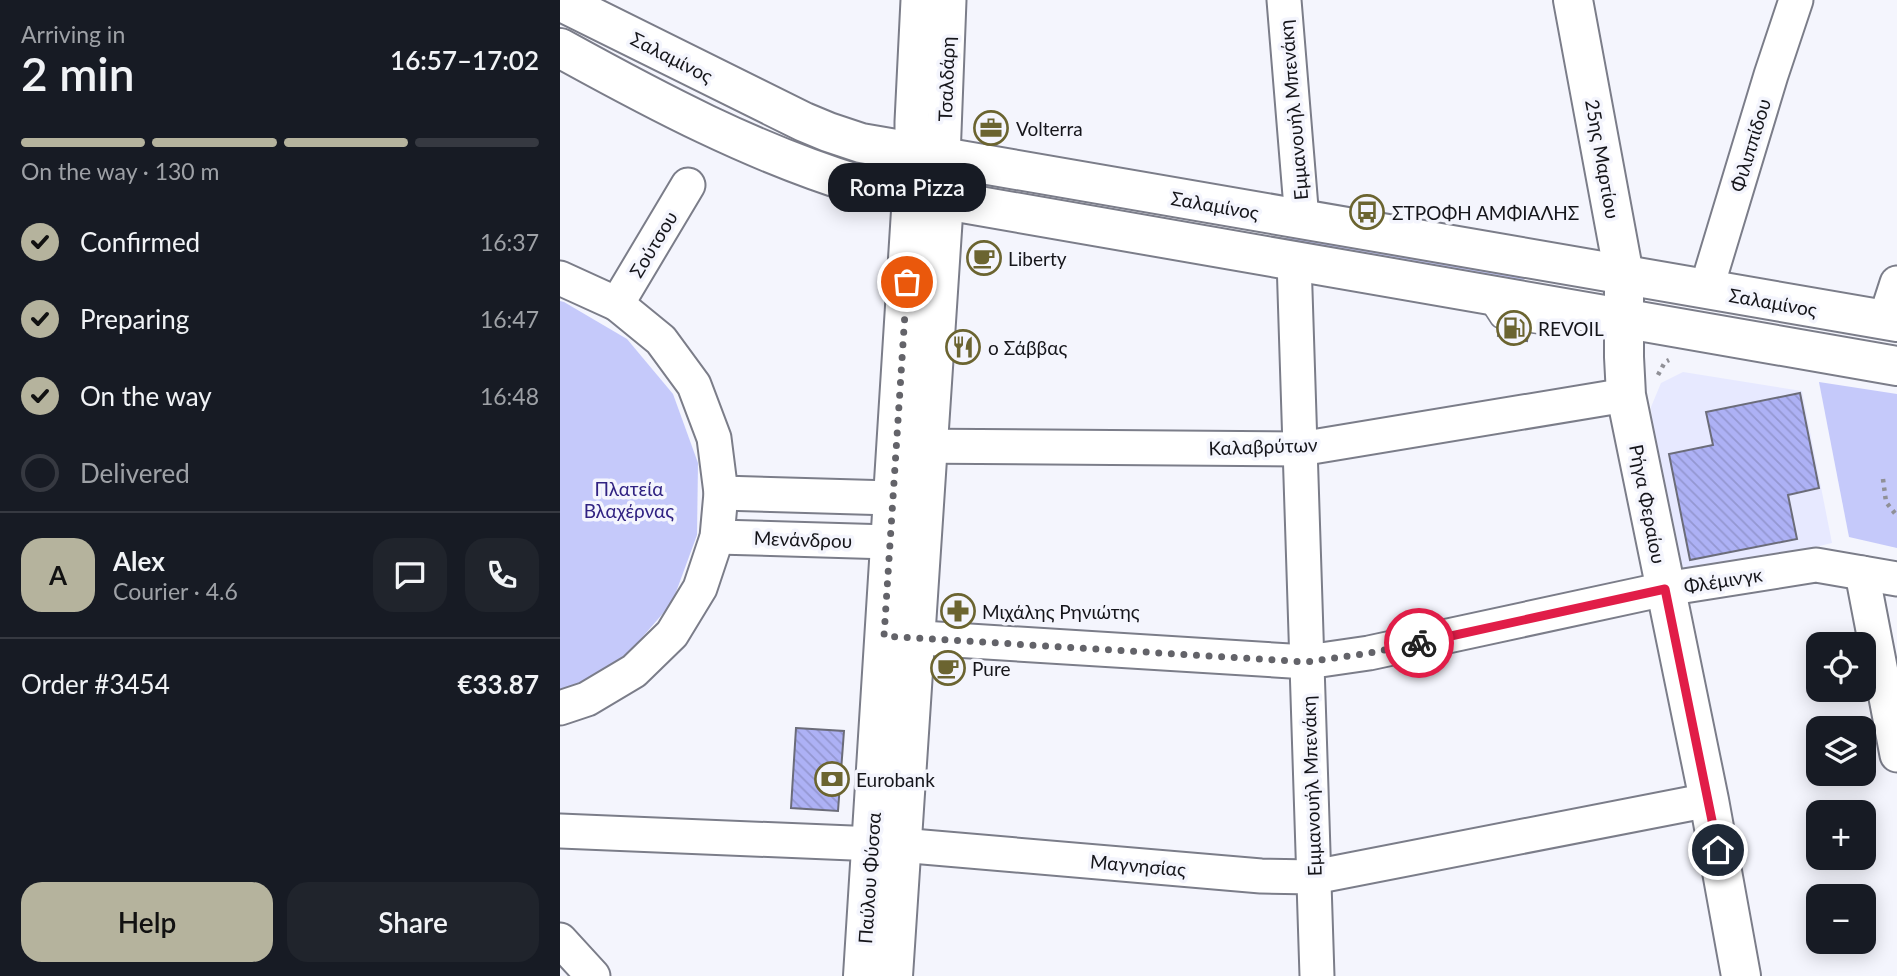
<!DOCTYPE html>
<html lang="en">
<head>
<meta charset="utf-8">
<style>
	:root { --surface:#171b24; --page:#20242c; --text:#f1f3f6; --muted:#9ea1a6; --line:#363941; --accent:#b5b39d }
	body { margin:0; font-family:Lato,sans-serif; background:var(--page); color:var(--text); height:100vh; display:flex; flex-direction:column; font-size:26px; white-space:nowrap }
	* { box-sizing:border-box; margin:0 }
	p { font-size:23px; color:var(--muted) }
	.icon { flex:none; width:38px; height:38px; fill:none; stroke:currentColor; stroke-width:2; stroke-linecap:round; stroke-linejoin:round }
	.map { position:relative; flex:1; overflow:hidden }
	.panel { display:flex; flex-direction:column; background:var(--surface); width:560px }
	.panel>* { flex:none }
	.tools { position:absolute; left:1246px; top:632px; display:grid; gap:14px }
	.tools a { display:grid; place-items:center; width:70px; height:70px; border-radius:14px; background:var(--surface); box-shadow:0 4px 18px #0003; font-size:35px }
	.pin { position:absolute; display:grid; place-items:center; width:60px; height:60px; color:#fff; margin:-30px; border:4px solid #fff; border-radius:50%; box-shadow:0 2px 7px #0007 }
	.courier { position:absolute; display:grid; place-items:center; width:70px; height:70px; margin:-35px; border:5px solid #e11d48; border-radius:50%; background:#fff; color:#222; box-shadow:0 2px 9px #0007 }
	.bubble { position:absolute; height:49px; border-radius:21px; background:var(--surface); box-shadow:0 4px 18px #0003; font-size:23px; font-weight:600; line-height:49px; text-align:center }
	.summary em { font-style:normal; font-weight:600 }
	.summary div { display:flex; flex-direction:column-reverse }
	.summary { display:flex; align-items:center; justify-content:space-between; height:119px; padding:0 21px }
	h1 { font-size:46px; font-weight:600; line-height:52px }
	.bar { display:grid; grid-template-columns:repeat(4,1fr); gap:10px 7px; align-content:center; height:84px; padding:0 21px }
	.bar i { height:9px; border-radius:5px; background:var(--line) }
	.bar .active { background:var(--accent) }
	.bar p { grid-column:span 4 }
	.line { display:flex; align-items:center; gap:18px; padding:0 21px; border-top:2px solid var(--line) }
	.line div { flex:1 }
	.round { display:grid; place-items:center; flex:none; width:74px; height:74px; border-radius:21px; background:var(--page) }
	ol { padding:0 21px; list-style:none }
	li { display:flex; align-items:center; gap:21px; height:77px }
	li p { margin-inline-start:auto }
	li .icon { padding:7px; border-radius:50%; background:var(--accent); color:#111; stroke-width:4 }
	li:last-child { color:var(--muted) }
	li i { width:38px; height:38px; border:4px solid var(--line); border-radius:50% }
	.button { display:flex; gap:14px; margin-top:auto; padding:14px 21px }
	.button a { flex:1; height:80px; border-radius:21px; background:var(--accent); color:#111; font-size:28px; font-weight:600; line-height:80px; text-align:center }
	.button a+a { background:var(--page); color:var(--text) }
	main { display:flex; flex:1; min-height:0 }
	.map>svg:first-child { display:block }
</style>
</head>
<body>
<main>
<section class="panel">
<div class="summary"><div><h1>2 min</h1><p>Arriving in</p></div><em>16:57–17:02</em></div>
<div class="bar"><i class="active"></i><i class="active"></i><i class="active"></i><i></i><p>On the way · 130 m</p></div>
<ol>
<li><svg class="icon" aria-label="check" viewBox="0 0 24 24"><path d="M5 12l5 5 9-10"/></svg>Confirmed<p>16:37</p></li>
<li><svg class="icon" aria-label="check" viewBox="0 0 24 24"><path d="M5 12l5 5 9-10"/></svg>Preparing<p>16:47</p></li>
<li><svg class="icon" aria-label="check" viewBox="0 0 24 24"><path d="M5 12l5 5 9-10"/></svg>On the way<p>16:48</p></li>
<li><i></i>Delivered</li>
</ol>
<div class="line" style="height:126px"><b class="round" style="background:var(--accent);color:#111">A</b><div><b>Alex</b><p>Courier · 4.6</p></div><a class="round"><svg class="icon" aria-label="chat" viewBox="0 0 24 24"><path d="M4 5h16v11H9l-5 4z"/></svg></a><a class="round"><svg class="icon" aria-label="phone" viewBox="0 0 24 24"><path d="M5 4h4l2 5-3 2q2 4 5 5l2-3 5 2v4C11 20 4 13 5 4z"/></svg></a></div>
<div class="line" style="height:91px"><div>Order #3454</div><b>€33.87</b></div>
<div class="button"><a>Help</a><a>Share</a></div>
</section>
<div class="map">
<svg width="1337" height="976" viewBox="0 0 1337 976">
	<defs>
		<pattern id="building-back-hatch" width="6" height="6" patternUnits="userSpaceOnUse" patternTransform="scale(1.75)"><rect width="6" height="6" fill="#adb1f5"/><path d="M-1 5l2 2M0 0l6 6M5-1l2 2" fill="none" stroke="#9497d1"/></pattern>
	</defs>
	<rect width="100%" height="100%" fill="#f4f5fd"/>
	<path fill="#e7e9ff" d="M1123,372L1242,391L1272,543L1123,578L1093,439L1091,407L1101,383Z"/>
	<g fill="#c5c9fa">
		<path d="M653,235L755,239L963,276L964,280L758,244L661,239Z"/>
		<path d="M0,301L4,302L67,339L113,394L138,463L137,535L112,603L65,657L9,690L0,692Z"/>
		<path d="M1259,382L1337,394V548L1289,537Z"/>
	</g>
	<g fill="url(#building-back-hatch)" stroke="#6b6c79" stroke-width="2">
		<path d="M939,330L968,334L967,341L938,336Z"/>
		<path d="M1240,393L1259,488L1228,495L1237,539L1130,560L1109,454L1153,445L1146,412Z"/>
		<path d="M236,728L284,731L278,811L231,808Z"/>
	</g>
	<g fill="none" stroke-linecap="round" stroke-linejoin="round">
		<g stroke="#7b7d89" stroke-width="19">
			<path id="service" d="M926,299L939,319L985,326L1003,312"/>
		</g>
		<g stroke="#7b7d89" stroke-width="37">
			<g id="minor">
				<path d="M724,0L742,220"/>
				<path d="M352,152V122L358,0"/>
				<path d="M383,158L389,0"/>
				<path d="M734,260L757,976"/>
				<path d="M0,278L57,304L101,340L134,385L154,438L161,493L157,537L140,588L112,634L74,671L27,699L0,708"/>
				<path d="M1146,290L1211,75L1236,0"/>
				<path d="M57,304L128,185"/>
				<path d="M1325,320L1337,283"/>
				<path d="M342,446L740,449L1066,395"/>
				<path d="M161,493L332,498"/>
				<path d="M157,537L330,542"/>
				<path d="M1302,573L1337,755"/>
				<path d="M330,636L747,662L809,653L1105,589L1256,565L1337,579"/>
				<path d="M0,831L340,845L701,876L754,877L1149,800"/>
				<path d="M0,940L33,976"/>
			</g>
		</g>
		<g stroke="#7b7d89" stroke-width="42">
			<g id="tertiary">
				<path d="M1013,0L1064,275V357L1066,395L1149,800L1181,976"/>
				<path d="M303,976L352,195V152"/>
				<path d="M333,976L384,200L383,158"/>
			</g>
		</g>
		<g stroke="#7b7d89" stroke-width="42">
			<g id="primary">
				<path d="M0,1L244,122L268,132L301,143L1337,322"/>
				<path d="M0,48C96,101 194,153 299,185L1337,366"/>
			</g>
		</g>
		<g stroke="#909097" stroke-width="4.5" stroke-dasharray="3.5 5" stroke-linecap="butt">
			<path d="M1098,375L1105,362L1109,360"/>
			<path d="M1323,479L1326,502L1337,516"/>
		</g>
		<use href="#service" stroke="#fff" stroke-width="16"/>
		<use href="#minor" stroke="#fff" stroke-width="33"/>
		<use href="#tertiary" stroke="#fff" stroke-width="38"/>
		<use href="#primary" stroke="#fff" stroke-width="38"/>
	</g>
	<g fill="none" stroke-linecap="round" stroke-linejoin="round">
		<path stroke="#636369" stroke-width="7" stroke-dasharray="0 12.6" d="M347,282L324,636L747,662L809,653L859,643"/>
		<path stroke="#e11d48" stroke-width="9" d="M859,643L1105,589L1158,850"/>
	</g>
	<defs>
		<g id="office-ring" transform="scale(1.75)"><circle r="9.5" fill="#f4f5fd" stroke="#6b6430" stroke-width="1.5"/><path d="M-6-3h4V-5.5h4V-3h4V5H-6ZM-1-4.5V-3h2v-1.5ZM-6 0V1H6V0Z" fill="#6b6430"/></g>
		<g id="bus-ring" transform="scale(1.75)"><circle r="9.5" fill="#f4f5fd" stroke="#6b6430" stroke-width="1.5"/><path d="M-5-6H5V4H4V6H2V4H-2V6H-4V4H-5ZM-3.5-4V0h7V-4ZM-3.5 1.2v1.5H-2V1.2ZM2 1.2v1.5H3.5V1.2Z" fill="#6b6430"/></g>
		<g id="cafe-ring" transform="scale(1.75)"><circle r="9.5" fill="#f4f5fd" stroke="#6b6430" stroke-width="1.5"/><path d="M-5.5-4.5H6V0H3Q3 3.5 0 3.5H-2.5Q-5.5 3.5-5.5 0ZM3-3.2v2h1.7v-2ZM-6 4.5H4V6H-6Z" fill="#6b6430"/></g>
		<g id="fuel-ring" transform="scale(1.75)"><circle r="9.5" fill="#f4f5fd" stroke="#6b6430" stroke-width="1.5"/><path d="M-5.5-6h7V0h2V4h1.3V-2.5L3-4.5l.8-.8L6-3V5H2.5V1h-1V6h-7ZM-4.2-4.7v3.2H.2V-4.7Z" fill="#6b6430"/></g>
		<g id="restaurant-ring" transform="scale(1.75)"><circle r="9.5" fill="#f4f5fd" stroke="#6b6430" stroke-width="1.5"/><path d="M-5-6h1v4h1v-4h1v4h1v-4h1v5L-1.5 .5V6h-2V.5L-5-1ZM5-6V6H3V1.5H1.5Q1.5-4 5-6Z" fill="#6b6430"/></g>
		<g id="pharmacy-ring" transform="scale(1.75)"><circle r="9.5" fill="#f4f5fd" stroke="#6b6430" stroke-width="1.5"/><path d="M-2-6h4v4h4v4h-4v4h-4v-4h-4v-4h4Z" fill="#6b6430"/></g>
		<g id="bank-ring" transform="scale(1.75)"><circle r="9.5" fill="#f4f5fd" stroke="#6b6430" stroke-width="1.5"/><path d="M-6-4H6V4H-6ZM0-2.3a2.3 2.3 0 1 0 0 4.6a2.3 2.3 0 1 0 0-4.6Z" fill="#6b6430"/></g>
	</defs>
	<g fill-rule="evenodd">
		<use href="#office-ring" x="431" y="128"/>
		<use href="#bus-ring" x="807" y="212"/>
		<use href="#cafe-ring" x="424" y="258"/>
		<use href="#fuel-ring" x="954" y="328"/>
		<use href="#restaurant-ring" x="403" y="347"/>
		<use href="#pharmacy-ring" x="398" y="611"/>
		<use href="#cafe-ring" x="388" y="668"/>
		<use href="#bank-ring" x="272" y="779"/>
	</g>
	<g text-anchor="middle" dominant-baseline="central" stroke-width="7" stroke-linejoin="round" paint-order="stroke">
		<g font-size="19" fill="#15151a" stroke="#f4f5fd">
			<text transform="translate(112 57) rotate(27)">Σαλαμίνος</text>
			<text transform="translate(386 79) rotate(-88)">Τσαλδάρη</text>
			<text transform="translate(733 110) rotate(-95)">Εμμανουήλ Μπενάκη</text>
			<text transform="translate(1190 145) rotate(-73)">Φιλιππίδου</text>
			<text transform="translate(1043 159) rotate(80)">25ης Μαρτίου</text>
			<text transform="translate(655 205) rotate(10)">Σαλαμίνος</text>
			<text transform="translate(93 244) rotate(-59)">Σούτσου</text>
			<text transform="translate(1213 302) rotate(10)">Σαλαμίνος</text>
			<text transform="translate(703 446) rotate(-2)">Καλαβρύτων</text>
			<text transform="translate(1088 504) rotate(79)">Ρήγα Φεραίου</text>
			<text transform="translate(243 539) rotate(2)">Μενάνδρου</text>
			<text transform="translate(1163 580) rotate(-9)">Φλέμινγκ</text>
			<text transform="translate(751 786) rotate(-92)">Εμμανουήλ Μπενάκη</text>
			<text transform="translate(578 865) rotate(5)">Μαγνησίας</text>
			<text transform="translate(309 878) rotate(-86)">Παύλου Φύσσα</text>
		</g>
		<g font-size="19" fill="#15151a" stroke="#f4f5fd" text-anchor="start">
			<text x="456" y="128">Volterra</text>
			<text x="832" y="212">ΣΤΡΟΦΗ ΑΜΦΙΑΛΗΣ</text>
			<text x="448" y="258">Liberty</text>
			<text x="978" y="328">REVOIL</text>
			<text x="428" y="347">ο Σάββας</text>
			<text x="422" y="611">Μιχάλης Ρηνιώτης</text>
			<text x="412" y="668">Pure</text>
			<text x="296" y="779">Eurobank</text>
		</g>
		<g font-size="19" fill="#312382" stroke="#f4f5fd">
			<text x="69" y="488">Πλατεία<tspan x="69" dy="22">Βλαχέρνας</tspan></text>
		</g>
	</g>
</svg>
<div class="tools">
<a><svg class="icon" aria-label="locate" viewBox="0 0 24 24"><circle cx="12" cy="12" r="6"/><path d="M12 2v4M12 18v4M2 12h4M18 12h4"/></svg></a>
<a><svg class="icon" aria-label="layers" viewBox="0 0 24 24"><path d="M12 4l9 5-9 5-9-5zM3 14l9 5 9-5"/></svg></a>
<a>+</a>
<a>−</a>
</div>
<div class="pin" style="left:347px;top:282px;background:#ea580c"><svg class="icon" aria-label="bag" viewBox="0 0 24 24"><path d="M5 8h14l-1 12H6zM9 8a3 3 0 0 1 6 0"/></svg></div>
<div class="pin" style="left:1158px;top:850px;background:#1f2937"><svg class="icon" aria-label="home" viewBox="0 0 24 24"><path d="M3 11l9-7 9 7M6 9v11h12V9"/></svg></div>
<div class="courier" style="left:859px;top:643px"><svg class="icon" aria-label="bike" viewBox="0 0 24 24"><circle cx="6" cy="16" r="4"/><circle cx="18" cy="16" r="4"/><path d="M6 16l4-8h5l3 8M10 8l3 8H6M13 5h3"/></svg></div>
<div class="bubble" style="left:268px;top:163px;width:158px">Roma Pizza</div>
</div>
</main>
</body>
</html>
